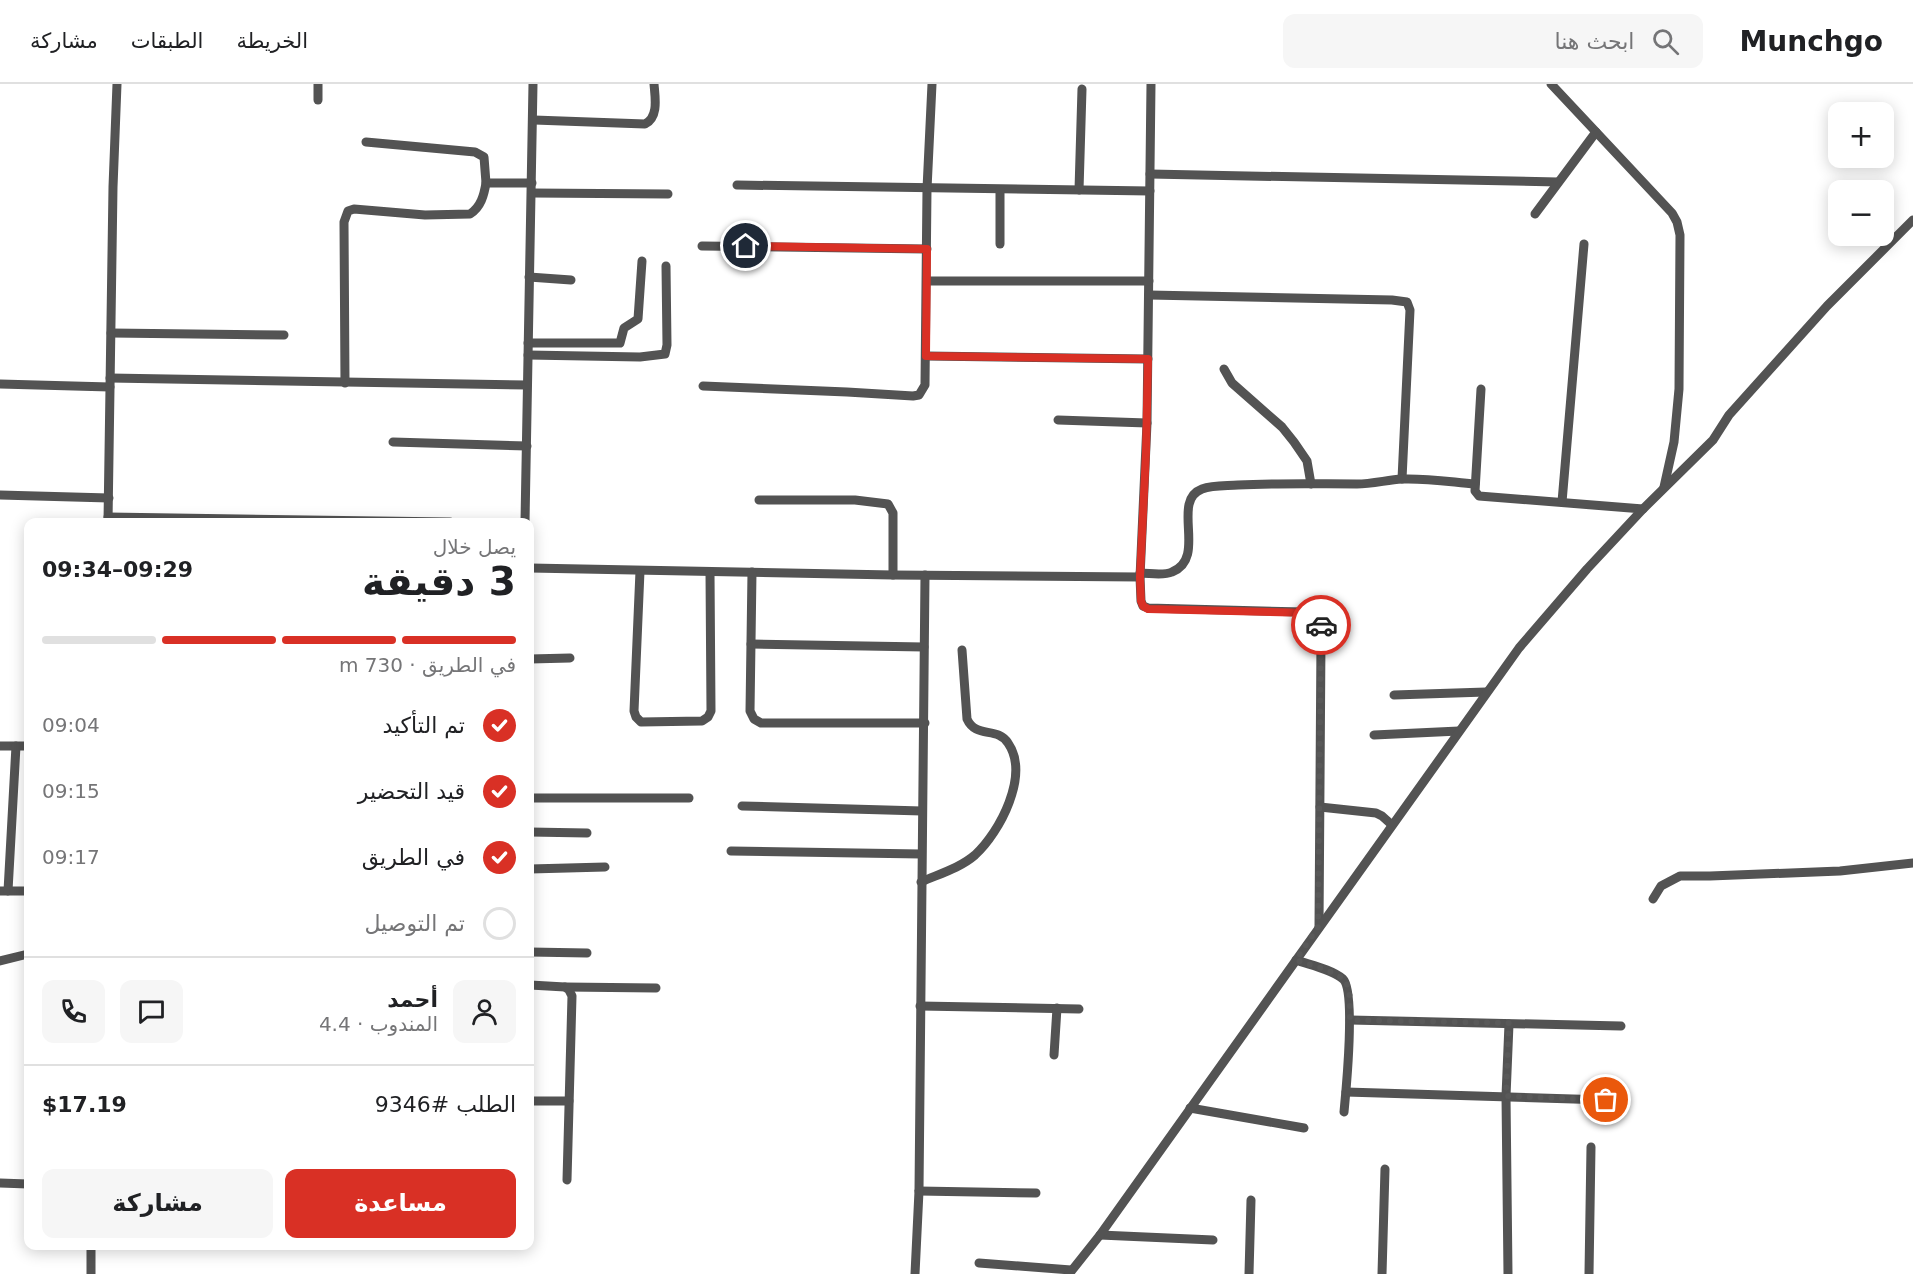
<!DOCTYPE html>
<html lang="ar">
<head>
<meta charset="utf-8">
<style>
	:root { --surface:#fff; --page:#f6f6f6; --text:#202124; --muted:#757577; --line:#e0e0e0; --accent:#d93025 }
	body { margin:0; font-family:"DejaVu Sans",Vazirmatn,sans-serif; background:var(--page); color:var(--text); direction:rtl; height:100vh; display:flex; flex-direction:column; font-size:22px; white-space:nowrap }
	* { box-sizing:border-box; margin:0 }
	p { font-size:20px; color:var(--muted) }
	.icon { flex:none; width:33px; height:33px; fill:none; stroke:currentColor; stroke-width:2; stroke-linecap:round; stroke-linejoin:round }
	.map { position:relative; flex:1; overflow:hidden; direction:ltr }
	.side { position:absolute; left:24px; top:434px; width:510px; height:732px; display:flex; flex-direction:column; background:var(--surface); border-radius:12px; box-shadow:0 3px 15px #0003; direction:rtl }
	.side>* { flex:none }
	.fabs { position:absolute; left:1828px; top:18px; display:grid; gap:12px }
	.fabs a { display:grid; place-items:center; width:66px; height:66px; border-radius:12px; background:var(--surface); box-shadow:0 3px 15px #0003; font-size:30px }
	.pin { position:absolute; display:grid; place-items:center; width:51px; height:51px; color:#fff; margin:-26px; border:3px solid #fff; border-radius:50%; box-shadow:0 2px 6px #0007 }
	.courier { position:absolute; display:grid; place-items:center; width:60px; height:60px; margin:-30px; border:4px solid #d93025; border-radius:50%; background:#fff; color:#222; box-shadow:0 2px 8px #0007 }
	.head em { font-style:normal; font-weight:800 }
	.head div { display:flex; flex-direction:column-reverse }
	.head { display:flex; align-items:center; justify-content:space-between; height:102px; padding:0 18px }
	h1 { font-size:39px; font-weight:800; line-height:45px }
	.bar { display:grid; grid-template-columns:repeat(4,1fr); gap:9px 6px; align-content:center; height:72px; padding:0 18px }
	.bar i { height:8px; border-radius:4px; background:var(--line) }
	.bar .current { background:var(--accent) }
	.bar p { grid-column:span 4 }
	.line { display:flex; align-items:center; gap:15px; padding:0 18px; border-top:2px solid var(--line) }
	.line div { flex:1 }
	.round { display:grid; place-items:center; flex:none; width:63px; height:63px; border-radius:12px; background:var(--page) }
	ol { padding:0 18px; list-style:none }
	li { display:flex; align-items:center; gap:18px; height:66px }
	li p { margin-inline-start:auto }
	li .icon { padding:6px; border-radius:50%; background:var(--accent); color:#fff; stroke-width:4 }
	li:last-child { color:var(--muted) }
	li i { width:33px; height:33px; border:3px solid var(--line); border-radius:50% }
	.action { display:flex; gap:12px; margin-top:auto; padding:12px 18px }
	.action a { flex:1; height:69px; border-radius:12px; background:var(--accent); color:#fff; font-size:24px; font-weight:800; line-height:69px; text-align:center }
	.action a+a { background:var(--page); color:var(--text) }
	header { display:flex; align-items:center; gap:36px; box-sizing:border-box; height:84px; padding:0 30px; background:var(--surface); border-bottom:2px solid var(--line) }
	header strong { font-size:28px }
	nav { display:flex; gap:33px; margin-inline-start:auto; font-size:21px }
	.search { width:420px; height:54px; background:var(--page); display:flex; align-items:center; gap:15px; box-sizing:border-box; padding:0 21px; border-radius:12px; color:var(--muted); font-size:22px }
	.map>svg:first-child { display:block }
</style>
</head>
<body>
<header>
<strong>Munchgo</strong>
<div class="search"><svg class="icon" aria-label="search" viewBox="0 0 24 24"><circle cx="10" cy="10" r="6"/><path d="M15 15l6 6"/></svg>ابحث هنا</div>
<nav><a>الخريطة</a><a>الطبقات</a><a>مشاركة</a></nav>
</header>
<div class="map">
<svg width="1913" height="1190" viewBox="0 0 1913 1190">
	<rect width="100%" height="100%" fill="#fff"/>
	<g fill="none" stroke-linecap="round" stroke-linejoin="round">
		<g stroke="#535353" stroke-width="9">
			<path d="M1151,0L1147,339L1140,493L1141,517L1143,522L1148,524L1304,528C1321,530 1321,540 1321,554L1319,843"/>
			<path d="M1551,0L1672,129L1677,138L1680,151L1679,305L1674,358L1664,403"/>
			<path d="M318,16V0"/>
			<path d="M534,36L645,40C659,33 655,13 654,0"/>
			<path d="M366,58L475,68L484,73L486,99H532"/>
			<path d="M1150,90L1558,98"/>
			<path d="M737,101L1150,107"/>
			<path d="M1079,106L1082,5"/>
			<path d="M532,109L668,110"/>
			<path d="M1535,130L1596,48"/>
			<path d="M1000,160V106"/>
			<path d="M702,162L927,165"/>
			<path d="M529,193L571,196"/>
			<path d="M927,197H1149"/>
			<path d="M1149,211L1392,216L1407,218L1410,226L1402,395"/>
			<path d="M111,249L284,251"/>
			<path d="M528,259H620L624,244L638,235L642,177"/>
			<path d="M528,271L640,273L665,270L667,261L666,182"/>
			<path d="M926,272L1148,275"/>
			<path d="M1224,285L1232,299L1282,343L1294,358L1307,377L1311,400"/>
			<path d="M110,294L527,301"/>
			<path d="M345,299L344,138L348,127L354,125L425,131L470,130C481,123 484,111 486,99"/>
			<path d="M0,300L110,303"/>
			<path d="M703,302L847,308L913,312L919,311L925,301L927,105L932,0"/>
			<path d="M1481,305L1475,407L1479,412L1643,425"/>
			<path d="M1058,336L1147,339"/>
			<path d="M393,358L527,362"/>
			<path d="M0,411L109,414"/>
			<path d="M759,416H855L888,420L893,429V491"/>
			<path d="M1562,418L1584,160"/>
			<path d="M108,433L450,438"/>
			<path d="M108,438L113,103L117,0"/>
			<path d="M525,438L533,0"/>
			<path d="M530,484L893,491L1140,493"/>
			<path d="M640,487L634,627L636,633L641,638L702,637L708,633L711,627L710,488"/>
			<path d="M752,488L750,627L754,635L761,639H925"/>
			<path d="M1140,489C1150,489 1163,492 1172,488C1208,474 1170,417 1202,405C1213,401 1226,402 1238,401C1277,399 1317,400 1357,400C1372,400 1387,396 1402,395C1426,394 1451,398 1475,400"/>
			<path d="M751,560L924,563"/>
			<path d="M530,575L570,574"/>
			<path d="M1394,611L1486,608"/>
			<path d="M1374,651L1459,647"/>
			<path d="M0,662H28"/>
			<path d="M530,714H689"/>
			<path d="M742,722L922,727"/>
			<path d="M1320,723L1376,729L1382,732L1392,741"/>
			<path d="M530,748L587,749"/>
			<path d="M731,767L921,770"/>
			<path d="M530,785L605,783"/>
			<path d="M921,798C939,790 960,784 975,771C1000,748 1030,691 1008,659C997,642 976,655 967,635L962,566"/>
			<path d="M0,807H28"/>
			<path d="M8,807L16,662"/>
			<path d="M1653,815L1661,802L1680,792H1710L1840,787L1913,779"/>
			<path d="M530,868L587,869"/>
			<path d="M1296,876C1310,881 1331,885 1343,895C1356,907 1346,1007 1344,1028"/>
			<path d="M0,877L28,870"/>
			<path d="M530,901L565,903L569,906L572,912L567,1096"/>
			<path d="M565,903L656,904"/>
			<path d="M920,922L1079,925"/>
			<path d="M1350,936L1621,942"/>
			<path d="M1054,971L1057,924"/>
			<path d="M1346,1008L1606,1016"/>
			<path d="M530,1017H569"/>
			<path d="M1190,1024L1304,1044"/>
			<path d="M0,1099L28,1100"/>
			<path d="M919,1107L1036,1109"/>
			<path d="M1100,1151L1213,1156"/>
			<path d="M979,1179L1071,1186"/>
			<path d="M91,1190V1161"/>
			<path d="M915,1190L919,1107L925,491"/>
			<path d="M1069,1190L1100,1151L1519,564L1587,485L1643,425L1713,356L1729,331L1827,222L1913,136"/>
			<path d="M1249,1190L1251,1116"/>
			<path d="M1382,1190L1385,1085"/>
			<path d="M1508,1190L1506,1012L1509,940"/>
			<path d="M1589,1190L1591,1063"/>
		</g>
	</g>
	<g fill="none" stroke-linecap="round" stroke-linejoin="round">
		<path stroke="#595959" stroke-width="6" stroke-dasharray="0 10.8" d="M1321,541L1318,843L1296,876C1307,880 1339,888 1345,897C1352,907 1349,925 1350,936L1509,939L1506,1012L1606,1016"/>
		<path stroke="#d93025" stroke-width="8" d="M746,162L927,165L926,272L1148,275L1146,368L1140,493L1141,517L1143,522L1148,525L1311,529L1320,536L1321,541"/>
	</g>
</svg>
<div class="fabs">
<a>+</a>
<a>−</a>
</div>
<div class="pin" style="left:1606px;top:1016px;background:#ea580c"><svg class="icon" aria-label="bag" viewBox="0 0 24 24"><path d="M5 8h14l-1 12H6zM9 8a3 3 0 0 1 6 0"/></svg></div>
<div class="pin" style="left:746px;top:162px;background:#1f2937"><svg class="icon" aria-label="home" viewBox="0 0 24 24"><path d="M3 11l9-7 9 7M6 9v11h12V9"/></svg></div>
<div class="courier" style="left:1321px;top:541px"><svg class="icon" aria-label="car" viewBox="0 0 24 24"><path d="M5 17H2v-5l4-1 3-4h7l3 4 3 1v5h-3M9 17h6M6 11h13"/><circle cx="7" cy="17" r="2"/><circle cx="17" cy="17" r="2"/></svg></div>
<section class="side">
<div class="head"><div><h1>3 دقيقة</h1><p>يصل خلال</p></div><em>09:29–09:34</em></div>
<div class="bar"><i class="current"></i><i class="current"></i><i class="current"></i><i></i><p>في الطريق · 730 m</p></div>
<ol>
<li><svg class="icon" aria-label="check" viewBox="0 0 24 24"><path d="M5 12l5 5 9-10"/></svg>تم التأكيد<p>09:04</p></li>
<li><svg class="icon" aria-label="check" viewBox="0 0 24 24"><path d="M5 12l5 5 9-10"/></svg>قيد التحضير<p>09:15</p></li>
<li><svg class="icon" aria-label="check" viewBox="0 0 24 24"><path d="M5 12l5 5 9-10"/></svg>في الطريق<p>09:17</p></li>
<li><i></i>تم التوصيل</li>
</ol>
<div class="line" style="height:108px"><a class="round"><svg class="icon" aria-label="person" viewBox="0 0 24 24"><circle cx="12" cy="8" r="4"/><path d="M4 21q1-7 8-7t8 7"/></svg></a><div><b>أحمد</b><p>المندوب · 4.4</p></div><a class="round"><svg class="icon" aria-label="chat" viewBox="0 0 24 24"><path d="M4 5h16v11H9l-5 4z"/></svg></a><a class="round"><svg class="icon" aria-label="phone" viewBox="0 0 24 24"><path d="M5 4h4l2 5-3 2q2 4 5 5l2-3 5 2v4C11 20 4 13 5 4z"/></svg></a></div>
<div class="line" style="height:78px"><div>الطلب #9346</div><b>$17.19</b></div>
<div class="action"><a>مساعدة</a><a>مشاركة</a></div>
</section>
</div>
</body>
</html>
